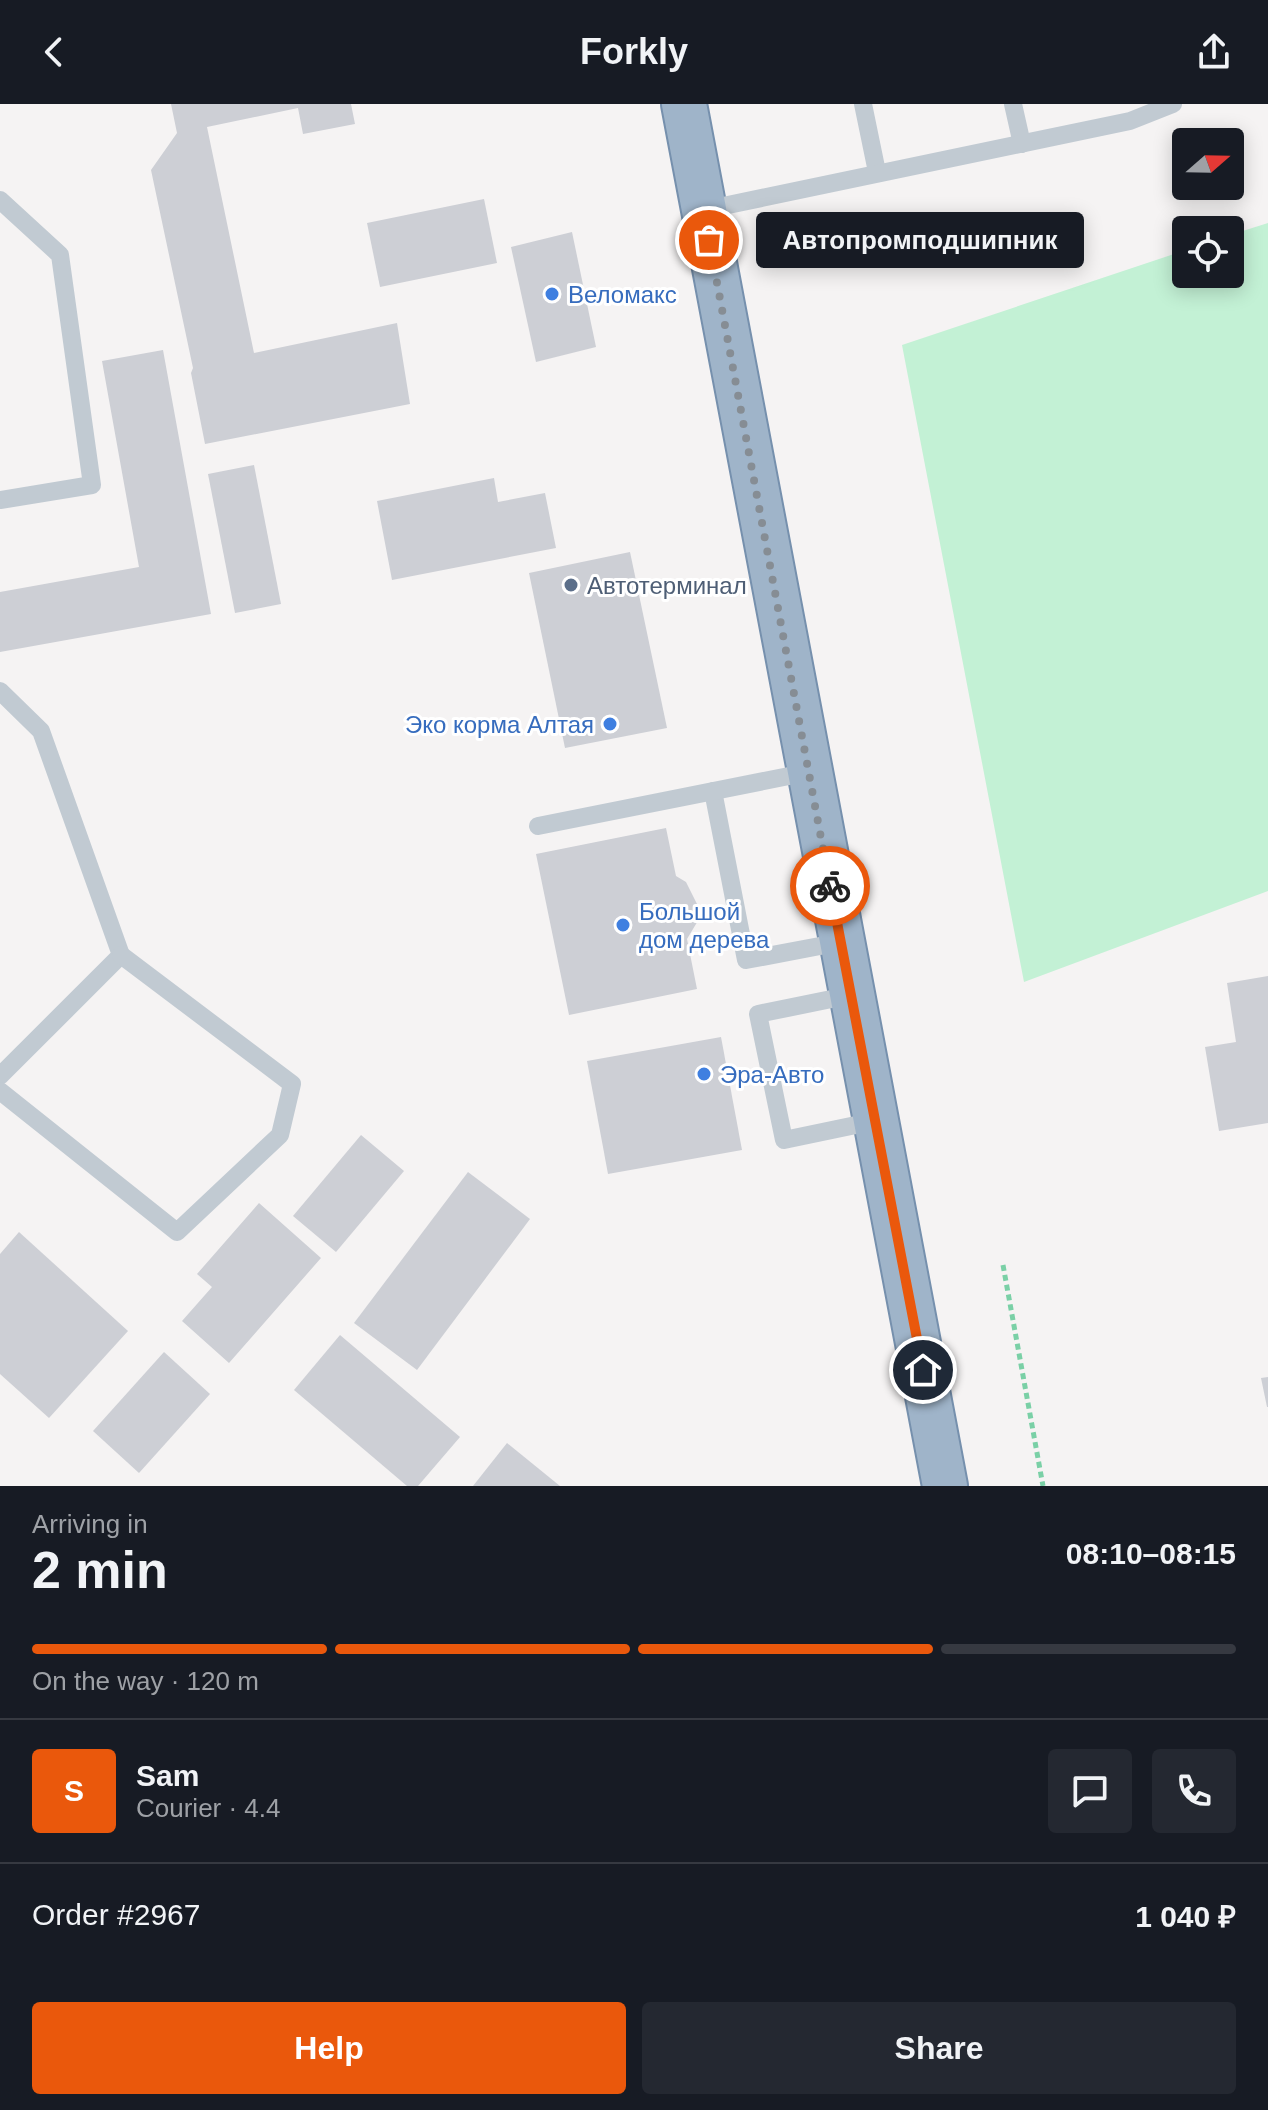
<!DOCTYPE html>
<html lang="en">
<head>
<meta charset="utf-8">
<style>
	:root { --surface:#171b24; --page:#242831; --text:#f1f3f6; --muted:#9ea1a6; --line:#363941; --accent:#ea580c }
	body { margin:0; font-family:Helvetica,sans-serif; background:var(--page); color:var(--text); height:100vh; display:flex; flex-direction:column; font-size:30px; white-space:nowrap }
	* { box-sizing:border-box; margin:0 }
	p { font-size:26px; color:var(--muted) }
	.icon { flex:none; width:44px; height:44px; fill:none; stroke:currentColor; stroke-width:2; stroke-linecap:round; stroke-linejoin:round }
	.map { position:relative; height:1382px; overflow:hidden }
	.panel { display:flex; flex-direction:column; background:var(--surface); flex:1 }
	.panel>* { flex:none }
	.needle { width:52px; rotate:70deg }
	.controls { position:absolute; left:1172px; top:24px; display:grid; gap:16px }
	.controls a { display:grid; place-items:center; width:72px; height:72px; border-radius:8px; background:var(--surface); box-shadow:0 4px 20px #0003; font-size:40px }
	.pin { position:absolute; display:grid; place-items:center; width:68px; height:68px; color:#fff; margin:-34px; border:4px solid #fff; border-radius:50%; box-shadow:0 2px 8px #0007 }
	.courier { position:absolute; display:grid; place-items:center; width:80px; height:80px; margin:-40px; border:6px solid #ea580c; border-radius:50%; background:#fff; color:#222; box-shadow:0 2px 10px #0007 }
	.bubble { position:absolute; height:56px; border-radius:8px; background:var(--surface); box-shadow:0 4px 20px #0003; font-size:26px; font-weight:600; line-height:56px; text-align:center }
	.overview em { font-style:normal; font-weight:600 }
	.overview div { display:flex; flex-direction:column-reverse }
	.overview { display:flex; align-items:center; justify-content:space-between; height:136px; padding:0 32px }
	h1 { font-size:52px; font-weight:600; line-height:60px }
	.bar { display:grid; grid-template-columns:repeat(4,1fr); gap:12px 8px; align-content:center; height:96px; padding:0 32px }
	.bar i { height:10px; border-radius:6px; background:var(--line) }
	.bar .current { background:var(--accent) }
	.bar p { grid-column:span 4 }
	.line { display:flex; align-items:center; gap:20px; padding:0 32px; border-top:2px solid var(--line) }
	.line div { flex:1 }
	.round { display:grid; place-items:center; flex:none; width:84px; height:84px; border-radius:8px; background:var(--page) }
	.button { display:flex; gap:16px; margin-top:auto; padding:16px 32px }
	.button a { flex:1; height:92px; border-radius:8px; background:var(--accent); color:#fff; font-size:32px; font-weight:600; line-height:92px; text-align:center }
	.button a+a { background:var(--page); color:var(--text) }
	header { display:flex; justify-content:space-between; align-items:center; height:104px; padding:0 32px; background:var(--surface); font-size:36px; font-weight:600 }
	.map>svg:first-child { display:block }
</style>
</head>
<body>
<header><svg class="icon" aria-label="back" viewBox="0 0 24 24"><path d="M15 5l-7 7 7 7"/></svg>Forkly<svg class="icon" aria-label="share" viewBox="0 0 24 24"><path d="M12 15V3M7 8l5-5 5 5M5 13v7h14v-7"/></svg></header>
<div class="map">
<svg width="1268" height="1382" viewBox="0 0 1268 1382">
	<rect width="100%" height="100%" fill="#f5f3f3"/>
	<path fill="#c3f1d5" d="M1268,119V787L1024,878L902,241L1186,146V170H1230V131Z"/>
	<g fill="#cdcfd5">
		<path d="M171,0H351L355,20L303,30L298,4L207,23L254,249L397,219L410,300L205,340L191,269L193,264L151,66L177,29Z"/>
		<path d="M484,95L497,159L380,183L367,119Z"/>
		<path d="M572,128L596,243L536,258L511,143Z"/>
		<path d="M163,246L211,510L0,548V488L139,463L102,257Z"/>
		<path d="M254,361L281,500L235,509L208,370Z"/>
		<path d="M494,374L498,398L545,389L556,444L392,476L377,397Z"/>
		<path d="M630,448L667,624L565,644L529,469Z"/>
		<path d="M666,724L676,772L686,778L697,800L699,815L687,835L697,885L569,911L536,750Z"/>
		<path d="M1268,872V1019L1219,1027L1205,943L1236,938L1227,879Z"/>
		<path d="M721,933L742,1046L608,1070L587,957Z"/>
		<path d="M361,1031L404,1067L336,1148L293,1112Z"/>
		<path d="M468,1068L530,1115L417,1266L354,1219Z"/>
		<path d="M259,1099L321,1154L229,1259L182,1217L212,1183L197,1170Z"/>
		<path d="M19,1128L128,1227L49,1314L0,1270V1150Z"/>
		<path d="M340,1231L460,1333L418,1382H407L294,1286Z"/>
		<path d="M164,1248L210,1290L139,1369L93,1327Z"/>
		<path d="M1268,1273V1303H1267L1261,1274Z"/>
		<path d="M507,1339L560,1382H473Z"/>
	</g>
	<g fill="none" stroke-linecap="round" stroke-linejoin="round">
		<g stroke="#7690ad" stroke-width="48">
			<path id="trunk" d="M684,0L945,1382"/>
		</g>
		<path stroke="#7ad0a6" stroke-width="5" stroke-dasharray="6 4" stroke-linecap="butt" d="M1003,1161L1043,1382"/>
		<g stroke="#c1cad2" stroke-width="18">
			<path d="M863,0L877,68"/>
			<path d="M1013,0L1022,40"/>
			<path d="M0,96L60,151L92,381L0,396"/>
			<path d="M704,106L1130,17L1173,0"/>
			<path d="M0,587L41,627L121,851L0,972"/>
			<path d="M713,687L746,856L841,838"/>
			<path d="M538,722L809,668"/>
			<path d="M851,891L758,910L784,1036L875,1017"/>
			<path d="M0,987L177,1128L280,1031L292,980L121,851"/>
		</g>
		<use href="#trunk" stroke="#9fb4c9" stroke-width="44"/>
	</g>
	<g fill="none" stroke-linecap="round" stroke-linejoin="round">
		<path stroke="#868d94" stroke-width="8" stroke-dasharray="0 14.4" d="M709,136L830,782"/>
		<path stroke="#ea580c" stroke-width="10" d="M830,782L923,1266"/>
	</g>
	<g fill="#3f7fe0" stroke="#fff" stroke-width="3">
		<circle cx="552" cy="190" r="8"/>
		<circle cx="610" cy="620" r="8"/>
		<circle cx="623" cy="821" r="8"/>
		<circle cx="704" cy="970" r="8"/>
	</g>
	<circle fill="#5c6f8a" stroke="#fff" stroke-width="3" cx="571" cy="481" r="8"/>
	<g text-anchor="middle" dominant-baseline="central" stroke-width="6" stroke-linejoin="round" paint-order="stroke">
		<g font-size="24" fill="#366cbe" stroke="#fff" text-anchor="start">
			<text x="568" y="190">Веломакс</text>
			<text x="594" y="620" text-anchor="end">Эко корма Алтая</text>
			<text x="639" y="807">Большой<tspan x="639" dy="28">дом дерева</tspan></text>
			<text x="720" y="970">Эра-Авто</text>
		</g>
		<g font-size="24" fill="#4e5e75" stroke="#fff" text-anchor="start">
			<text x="587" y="481">Автотерминал</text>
		</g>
	</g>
</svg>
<div class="controls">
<a><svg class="needle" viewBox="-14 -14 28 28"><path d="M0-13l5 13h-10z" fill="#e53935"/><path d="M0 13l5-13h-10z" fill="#9ea1a6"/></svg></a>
<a><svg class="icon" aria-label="locate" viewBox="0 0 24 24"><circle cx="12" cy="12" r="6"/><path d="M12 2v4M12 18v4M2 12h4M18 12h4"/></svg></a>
</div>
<div class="pin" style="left:709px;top:136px;background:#ea580c"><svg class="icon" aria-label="bag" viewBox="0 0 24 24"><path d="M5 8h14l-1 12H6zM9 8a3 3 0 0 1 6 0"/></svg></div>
<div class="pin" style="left:923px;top:1266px;background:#1f2937"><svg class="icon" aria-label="home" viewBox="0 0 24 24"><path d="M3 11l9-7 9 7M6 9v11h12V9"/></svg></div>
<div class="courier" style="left:830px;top:782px"><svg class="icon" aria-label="bike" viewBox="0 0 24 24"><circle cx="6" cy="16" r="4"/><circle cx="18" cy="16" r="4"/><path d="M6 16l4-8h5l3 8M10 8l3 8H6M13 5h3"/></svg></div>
<div class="bubble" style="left:756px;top:108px;width:328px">Автопромподшипник</div>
</div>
<section class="panel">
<div class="overview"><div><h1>2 min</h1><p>Arriving in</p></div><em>08:10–08:15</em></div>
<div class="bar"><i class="current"></i><i class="current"></i><i class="current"></i><i></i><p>On the way · 120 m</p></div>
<div class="line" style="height:144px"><b class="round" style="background:var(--accent);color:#fff">S</b><div><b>Sam</b><p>Courier · 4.4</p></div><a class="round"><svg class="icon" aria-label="chat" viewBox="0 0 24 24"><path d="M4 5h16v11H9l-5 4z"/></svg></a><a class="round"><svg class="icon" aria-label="phone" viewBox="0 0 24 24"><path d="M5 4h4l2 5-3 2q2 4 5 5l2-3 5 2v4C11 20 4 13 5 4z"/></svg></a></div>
<div class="line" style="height:104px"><div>Order #2967</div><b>1 040 ₽</b></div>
<div class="button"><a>Help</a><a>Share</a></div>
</section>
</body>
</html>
